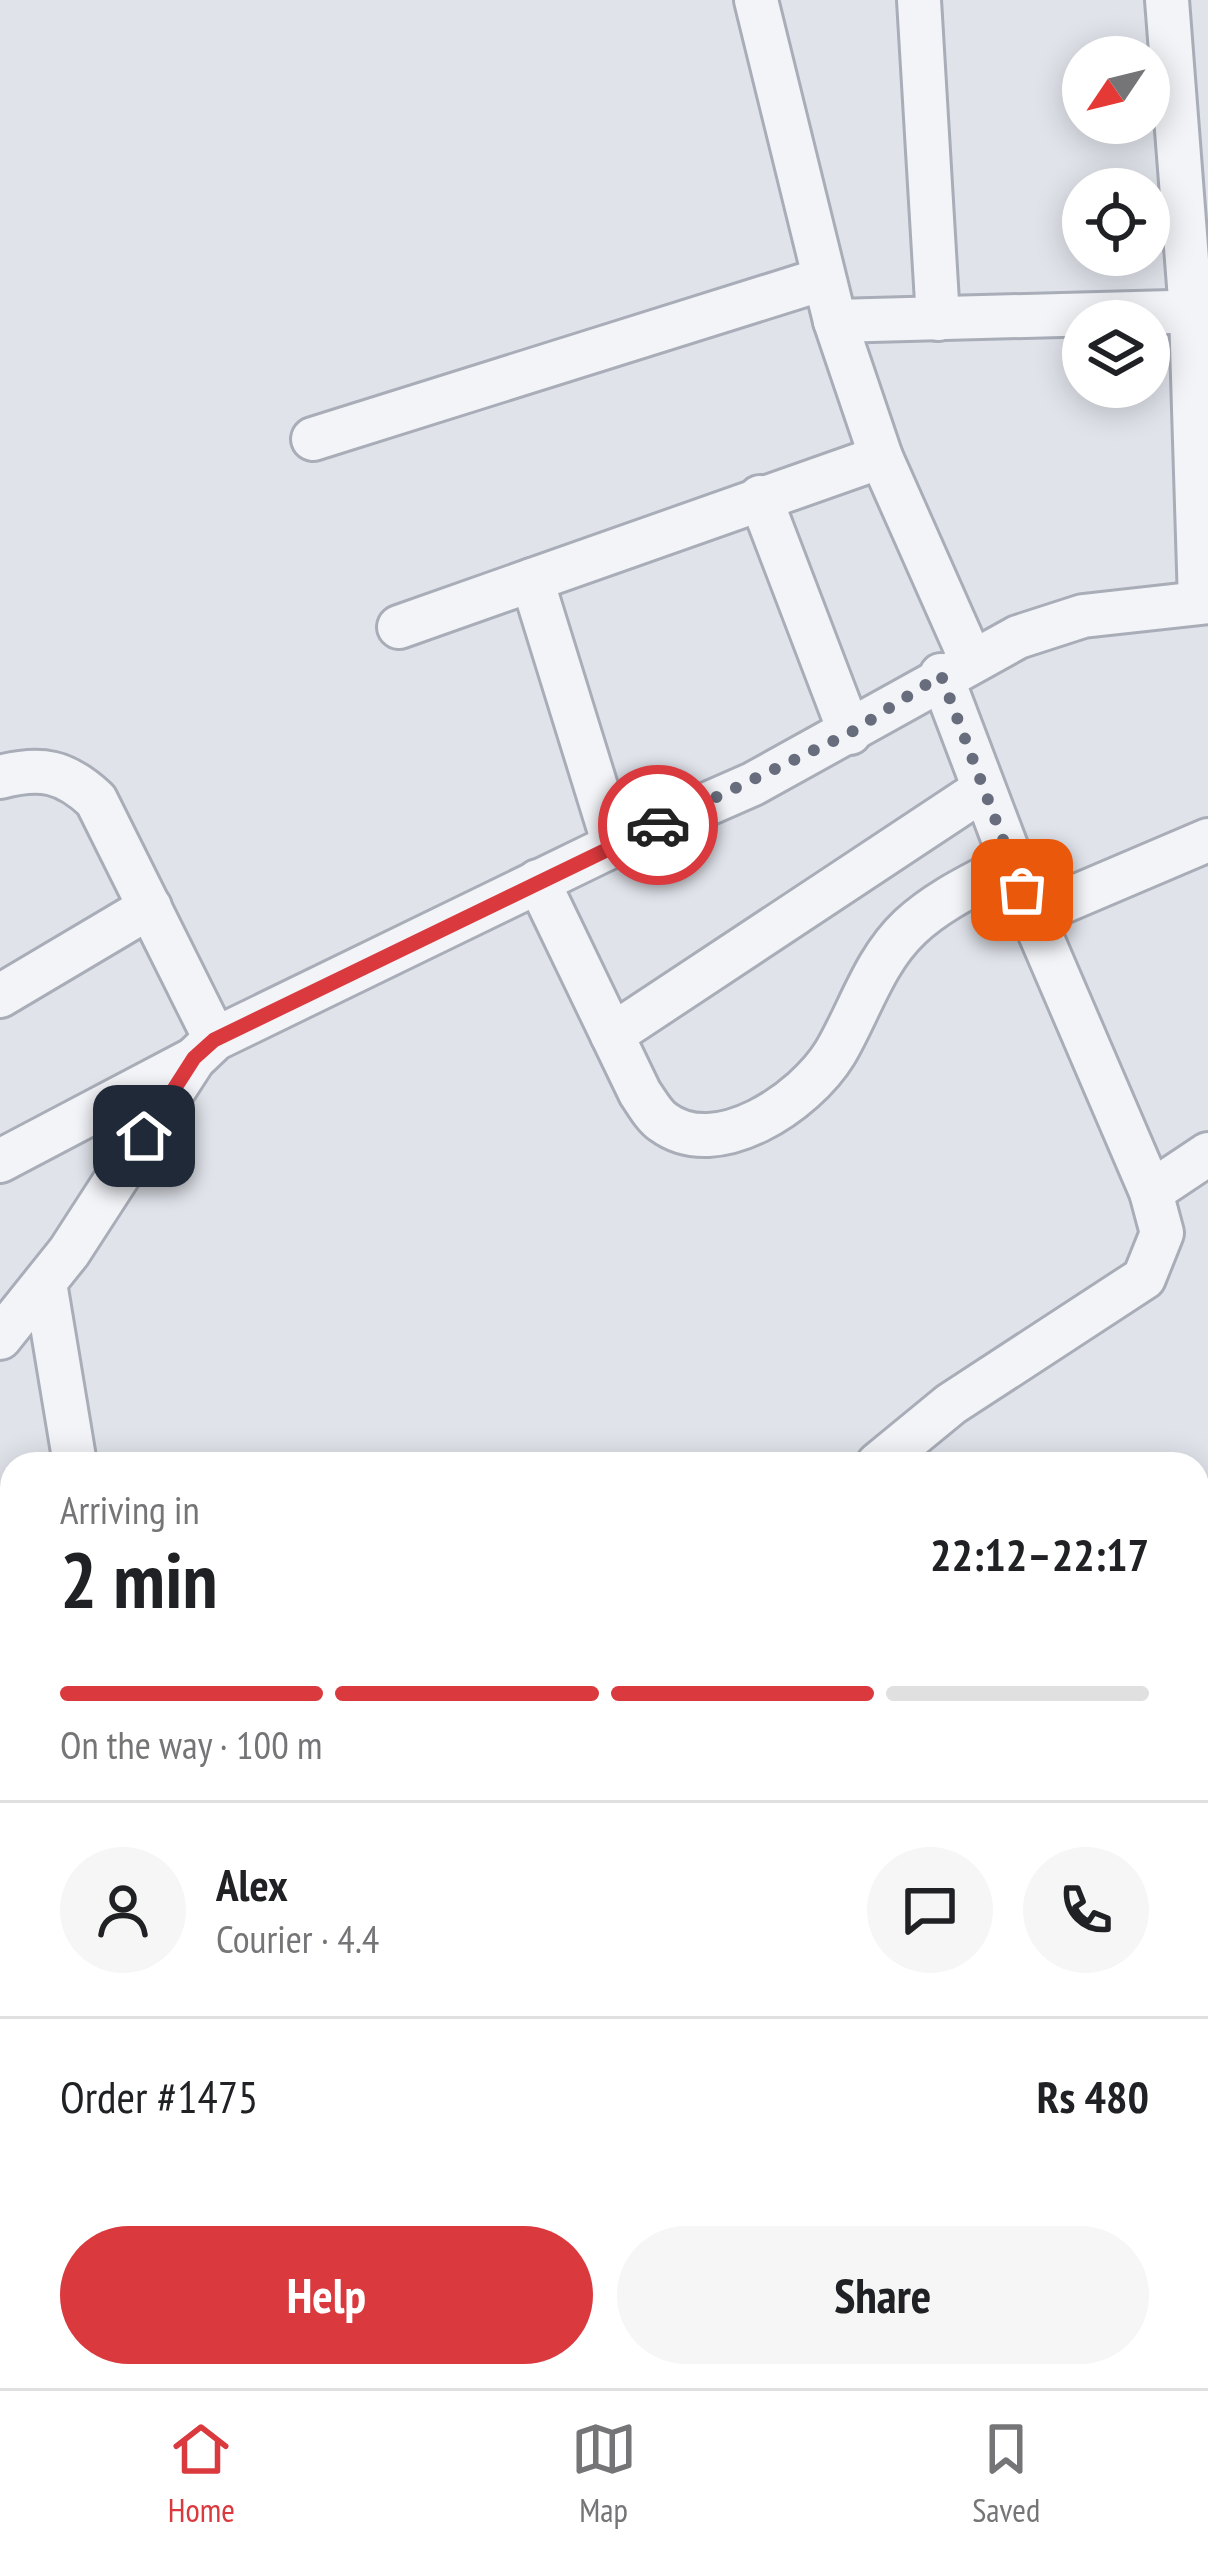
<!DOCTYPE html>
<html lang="en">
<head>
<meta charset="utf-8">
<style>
	:root { --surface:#fff; --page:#f6f6f6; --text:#202124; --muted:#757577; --line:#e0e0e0; --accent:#da393d }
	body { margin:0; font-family:"PT Sans Narrow",sans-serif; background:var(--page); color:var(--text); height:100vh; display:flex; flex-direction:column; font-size:45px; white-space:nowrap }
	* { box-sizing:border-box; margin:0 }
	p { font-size:39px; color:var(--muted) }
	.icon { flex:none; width:66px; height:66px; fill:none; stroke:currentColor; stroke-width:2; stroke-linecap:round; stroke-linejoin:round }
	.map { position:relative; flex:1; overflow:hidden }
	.details { position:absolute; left:0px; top:1452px; width:1209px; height:936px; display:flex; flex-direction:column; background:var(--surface); border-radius:36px 36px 0 0; box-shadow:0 6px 30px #0003 }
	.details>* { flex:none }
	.needle { width:78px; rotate:235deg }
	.controls { position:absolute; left:1062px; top:36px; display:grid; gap:24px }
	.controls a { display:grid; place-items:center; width:108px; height:108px; border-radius:50%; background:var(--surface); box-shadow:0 6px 30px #0003; font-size:60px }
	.pin { position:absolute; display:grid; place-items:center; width:102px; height:102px; color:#fff; margin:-51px; border-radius:24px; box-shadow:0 6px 18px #0006 }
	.courier { position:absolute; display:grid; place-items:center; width:120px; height:120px; margin:-60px; border:9px solid #da393d; border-radius:50%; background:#fff; color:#222; box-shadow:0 3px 15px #0007 }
	.summary em { font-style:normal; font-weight:800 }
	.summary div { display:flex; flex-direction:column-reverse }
	.summary { display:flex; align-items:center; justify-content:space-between; height:204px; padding:0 60px }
	h1 { font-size:78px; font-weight:800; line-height:90px }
	.bar { display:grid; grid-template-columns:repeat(4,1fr); gap:18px 12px; align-content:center; height:144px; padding:0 60px }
	.bar i { height:15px; border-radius:9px; background:var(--line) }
	.bar .selected { background:var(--accent) }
	.bar p { grid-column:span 4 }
	.line { display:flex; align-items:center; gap:30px; padding:0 60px; border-top:3px solid var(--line) }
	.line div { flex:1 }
	.round { display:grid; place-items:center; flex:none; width:126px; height:126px; border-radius:63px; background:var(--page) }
	.cta { display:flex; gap:24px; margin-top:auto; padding:24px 60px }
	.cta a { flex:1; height:138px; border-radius:72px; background:var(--accent); color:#fff; font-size:48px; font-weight:800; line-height:138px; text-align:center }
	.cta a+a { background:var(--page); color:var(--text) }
	.tabs { display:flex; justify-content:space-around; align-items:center; height:168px; border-top:3px solid var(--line); background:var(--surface); font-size:33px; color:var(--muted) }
	.tabs a { display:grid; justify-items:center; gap:6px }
	.tabs .selected { color:var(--accent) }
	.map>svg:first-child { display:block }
</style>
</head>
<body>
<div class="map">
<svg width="1208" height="2388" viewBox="0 0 1208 2388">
	<rect width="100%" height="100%" fill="#e0e3ea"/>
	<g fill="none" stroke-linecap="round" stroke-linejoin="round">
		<g stroke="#a8adb8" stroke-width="48">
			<g id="minor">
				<path d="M756,0L835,321L881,457L971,660"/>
				<path d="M919,0L938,319"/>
				<path d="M1167,0L1191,312L1200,602"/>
				<path d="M835,321L1208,311"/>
				<path d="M313,439L823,279"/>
				<path d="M760,497L850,733"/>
				<path d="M532,580L614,845"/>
				<path d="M399,627L881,457"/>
				<path d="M0,777C41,766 65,771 96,800L215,1039"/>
				<path d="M538,881L640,1093C647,1103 654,1116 663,1122C717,1162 805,1102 835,1053C860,1011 873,962 910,927C940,899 977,883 1012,864"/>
				<path d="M1032,915L1208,840"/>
				<path d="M0,996L150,907"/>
				<path d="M612,1035L982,790"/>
				<path d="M0,1161L190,1061"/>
				<path d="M1151,1192L1208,1154"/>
				<path d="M45,1283L75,1464"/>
				<path d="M0,1338L69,1252L194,1059L215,1039L614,845L753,784L1018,637L1083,616L1208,602"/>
				<path d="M878,1464L951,1404L1144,1278L1162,1233L1151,1192L1032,915L941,675"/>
				<path d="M0,1651L12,1673"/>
				<path d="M0,1942L12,1938"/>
				<path d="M0,2048L12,2065"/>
				<path d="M225,2376L231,2388"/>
				<path d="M710,2376L717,2388"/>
				<path d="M997,2376L1004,2388"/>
				<path d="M1181,2376L1187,2388"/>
				<path d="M380,2388L408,2376"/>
			</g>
		</g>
		<use href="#minor" stroke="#f3f4f8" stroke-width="42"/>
	</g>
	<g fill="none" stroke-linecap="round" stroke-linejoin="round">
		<path stroke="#686d7d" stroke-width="12" stroke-dasharray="0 21.6" d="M658,825L850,733L941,675L1022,890"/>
		<path stroke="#da393d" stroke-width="15" d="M144,1136L194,1058L214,1040L658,825"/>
	</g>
</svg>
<div class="controls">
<a><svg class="needle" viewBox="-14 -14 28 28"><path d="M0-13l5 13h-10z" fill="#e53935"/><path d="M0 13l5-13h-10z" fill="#757577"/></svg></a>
<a><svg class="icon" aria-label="locate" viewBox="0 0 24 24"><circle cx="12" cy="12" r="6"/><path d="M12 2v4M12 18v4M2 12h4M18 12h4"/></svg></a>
<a><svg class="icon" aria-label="layers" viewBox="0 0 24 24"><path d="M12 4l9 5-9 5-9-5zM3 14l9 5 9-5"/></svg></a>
</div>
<div class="pin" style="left:1022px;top:890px;background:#ea580c"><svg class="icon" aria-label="bag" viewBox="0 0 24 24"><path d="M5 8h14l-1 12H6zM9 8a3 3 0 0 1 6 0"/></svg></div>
<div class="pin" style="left:144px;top:1136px;background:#1f2937"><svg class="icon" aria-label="home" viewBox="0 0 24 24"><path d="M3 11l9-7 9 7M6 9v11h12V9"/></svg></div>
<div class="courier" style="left:658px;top:825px"><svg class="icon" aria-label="car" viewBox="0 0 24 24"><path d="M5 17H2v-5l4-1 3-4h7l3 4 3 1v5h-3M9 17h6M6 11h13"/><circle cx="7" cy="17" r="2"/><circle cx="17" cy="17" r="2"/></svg></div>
<section class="details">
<div class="summary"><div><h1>2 min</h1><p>Arriving in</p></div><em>22:12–22:17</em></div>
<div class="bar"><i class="selected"></i><i class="selected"></i><i class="selected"></i><i></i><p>On the way · 100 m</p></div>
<div class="line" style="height:216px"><a class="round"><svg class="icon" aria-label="person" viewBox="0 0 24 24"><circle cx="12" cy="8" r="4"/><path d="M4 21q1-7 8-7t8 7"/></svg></a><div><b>Alex</b><p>Courier · 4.4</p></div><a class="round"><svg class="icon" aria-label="chat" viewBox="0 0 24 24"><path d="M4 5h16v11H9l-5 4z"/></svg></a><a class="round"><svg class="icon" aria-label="phone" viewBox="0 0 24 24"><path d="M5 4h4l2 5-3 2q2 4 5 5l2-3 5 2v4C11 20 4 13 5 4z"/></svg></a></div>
<div class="line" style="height:156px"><div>Order #1475</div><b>Rs 480</b></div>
<div class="cta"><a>Help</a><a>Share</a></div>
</section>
</div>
<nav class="tabs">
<a class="selected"><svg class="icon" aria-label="home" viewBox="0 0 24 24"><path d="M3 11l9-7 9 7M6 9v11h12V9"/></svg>Home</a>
<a><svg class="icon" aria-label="map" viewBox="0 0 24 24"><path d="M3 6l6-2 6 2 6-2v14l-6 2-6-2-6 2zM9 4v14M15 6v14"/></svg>Map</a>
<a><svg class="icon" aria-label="saved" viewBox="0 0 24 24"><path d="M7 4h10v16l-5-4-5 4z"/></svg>Saved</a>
</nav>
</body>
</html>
